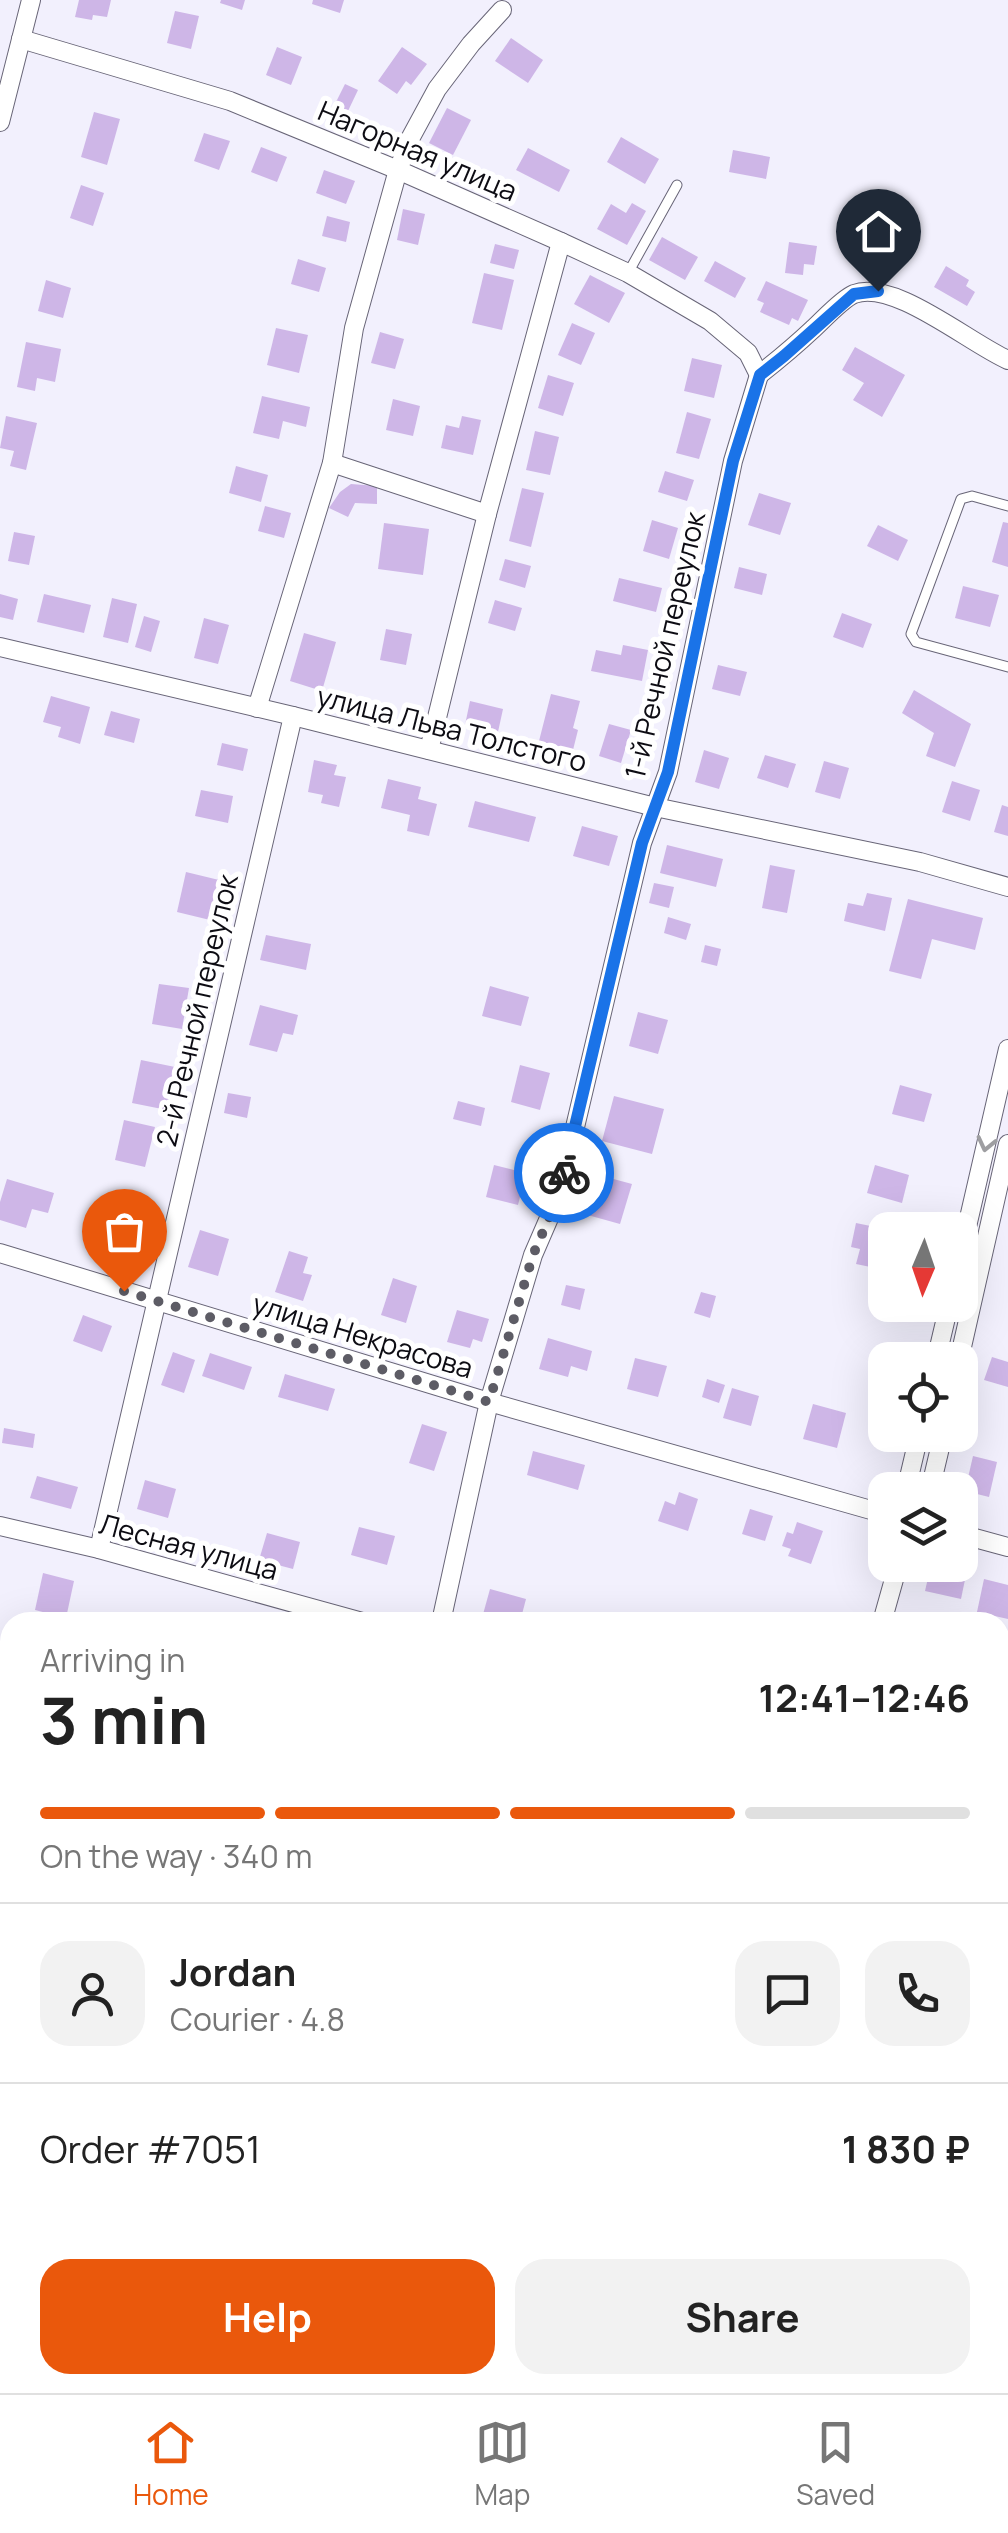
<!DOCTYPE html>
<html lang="en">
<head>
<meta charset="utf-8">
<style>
	:root { --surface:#fff; --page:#f2f2f2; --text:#222; --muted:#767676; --line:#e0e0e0; --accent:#ea580c }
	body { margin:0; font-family:Manrope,sans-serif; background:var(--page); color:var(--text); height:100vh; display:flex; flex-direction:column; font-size:38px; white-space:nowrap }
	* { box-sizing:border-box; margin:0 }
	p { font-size:32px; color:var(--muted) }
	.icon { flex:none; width:55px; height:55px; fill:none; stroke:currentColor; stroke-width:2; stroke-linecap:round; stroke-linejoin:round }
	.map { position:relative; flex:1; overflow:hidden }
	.panel { position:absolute; left:0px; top:1612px; width:1010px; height:782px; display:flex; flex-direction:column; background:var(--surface); border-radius:30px 30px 0 0; box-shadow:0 10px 40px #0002 }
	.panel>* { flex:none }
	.needle { width:65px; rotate:182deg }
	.controls { position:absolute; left:868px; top:1212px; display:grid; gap:20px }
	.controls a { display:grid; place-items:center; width:110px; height:110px; border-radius:20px; background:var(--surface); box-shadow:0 10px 40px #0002; font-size:50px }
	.pin { position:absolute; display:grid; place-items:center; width:85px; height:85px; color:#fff; margin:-102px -42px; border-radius:50% 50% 50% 0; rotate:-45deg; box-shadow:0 0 10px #0007 }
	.pin .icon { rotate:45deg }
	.courier { position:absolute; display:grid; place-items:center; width:100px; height:100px; margin:-50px; border:8px solid #1a73e8; border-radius:50%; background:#fff; color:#222; box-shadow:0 2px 12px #0007 }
	.overview em { font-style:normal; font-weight:700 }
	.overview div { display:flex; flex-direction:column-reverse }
	.overview { display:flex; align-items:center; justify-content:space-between; height:170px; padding:0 40px }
	h1 { font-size:65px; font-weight:700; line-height:75px }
	.bar { display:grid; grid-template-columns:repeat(4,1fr); gap:15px 10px; align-content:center; height:120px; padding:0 40px }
	.bar i { height:12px; border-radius:8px; background:var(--line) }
	.bar .selected { background:var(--accent) }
	.bar p { grid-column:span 4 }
	.line { display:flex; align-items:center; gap:25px; padding:0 40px; border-top:2px solid var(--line) }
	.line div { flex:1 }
	.round { display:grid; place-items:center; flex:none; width:105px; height:105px; border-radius:30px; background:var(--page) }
	.primary-button { display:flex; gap:20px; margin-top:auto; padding:20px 40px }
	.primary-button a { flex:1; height:115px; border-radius:30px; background:var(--accent); color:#fff; font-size:40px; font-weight:700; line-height:115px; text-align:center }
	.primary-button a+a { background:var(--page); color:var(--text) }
	.tab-bar { display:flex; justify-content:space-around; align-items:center; height:140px; border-top:2px solid var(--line); background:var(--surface); font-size:28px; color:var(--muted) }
	.tab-bar a { display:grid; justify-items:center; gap:5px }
	.tab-bar .selected { color:var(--accent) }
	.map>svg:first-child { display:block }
</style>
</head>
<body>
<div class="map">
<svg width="1008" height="2393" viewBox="0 0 1008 2393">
	<rect width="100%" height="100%" fill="#f2f0fd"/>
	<path fill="#d1dab2" d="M0,2039L10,2044V2385H350L329,2393H0Z"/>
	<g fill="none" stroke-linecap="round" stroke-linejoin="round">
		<g stroke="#b9d7fa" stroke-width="35">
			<path d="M0,2035L10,2040"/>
			<path d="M720,2385L733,2393"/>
		</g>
	</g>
	<g fill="#ceb6e7">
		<path d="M79,0H111L107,17L93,15L92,20L75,17Z"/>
		<path d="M221,0H245L242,10L220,3Z"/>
		<path d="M313,0H344L340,13L312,4Z"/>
		<path d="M175,11L199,16L191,49L167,43Z"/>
		<path d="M511,38L543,60L528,83L495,61Z"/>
		<path d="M277,47L302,57L291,85L266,75Z"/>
		<path d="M402,47L427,64L411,85L406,81L397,94L378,81Z"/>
		<path d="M345,84L358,90L348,111L335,104Z"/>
		<path d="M447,108L471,120L453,155L429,143Z"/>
		<path d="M94,112L120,119L107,165L81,157Z"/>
		<path d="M204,133L230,141L219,170L194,161Z"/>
		<path d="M621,137L659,159L645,184L607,162Z"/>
		<path d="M261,147L287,157L277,182L251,172Z"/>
		<path d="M528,148L570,170L559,192L516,170Z"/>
		<path d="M733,150L770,157L766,179L729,172Z"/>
		<path d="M324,170L355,181L346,204L316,193Z"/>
		<path d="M81,185L104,193L93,226L70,218Z"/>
		<path d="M632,203L646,211L627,245L597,229L611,204L626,213Z"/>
		<path d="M403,209L425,214L418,245L397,240Z"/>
		<path d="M327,216L350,222L346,242L322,236Z"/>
		<path d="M871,220L901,222L897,267L867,264Z"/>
		<path d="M662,237L698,257L685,280L649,260Z"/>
		<path d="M789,242L817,246L814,265L804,264L803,275L785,273Z"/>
		<path d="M495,244L519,250L514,269L490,263Z"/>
		<path d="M298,259L326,268L319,292L291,284Z"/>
		<path d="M715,261L746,278L735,298L704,281Z"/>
		<path d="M946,266L969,280L966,286L975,292L967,306L934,287Z"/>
		<path d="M484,273L514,280L502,330L472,323Z"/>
		<path d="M590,275L625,293L609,323L574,304Z"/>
		<path d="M46,280L71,288L63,318L38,311Z"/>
		<path d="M766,281L808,300L798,321L792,318L789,325L760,312L764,303L757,300Z"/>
		<path d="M572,323L595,333L581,365L558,355Z"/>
		<path d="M276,328L308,335L299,373L267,365Z"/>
		<path d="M380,332L404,339L395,369L371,363Z"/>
		<path d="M26,342L61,349L55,382L37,378L35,391L17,387Z"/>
		<path d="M855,347L905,375L882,417L853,400L864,383L842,370Z"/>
		<path d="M692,358L722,365L714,398L684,391Z"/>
		<path d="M548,375L574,383L563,416L538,408Z"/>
		<path d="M262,396L310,407L306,427L283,421L279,439L253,433Z"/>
		<path d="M393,399L420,406L413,436L386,430Z"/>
		<path d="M687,412L711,419L699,459L676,453Z"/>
		<path d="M6,416L37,423L26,470L10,466L14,451L0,448Z"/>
		<path d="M462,416L481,420L473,455L441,448L446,425L459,428Z"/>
		<path d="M535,431L559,437L550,475L526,470Z"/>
		<path d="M236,466L268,475L261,502L229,493Z"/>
		<path d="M665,471L694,480L687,501L658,492Z"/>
		<path d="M351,484L377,486V504L355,503L348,517L329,508L340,492Z"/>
		<path d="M522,488L544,493L531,547L509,541Z"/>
		<path d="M759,493L791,503L780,535L748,525Z"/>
		<path d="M265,506L291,513L284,538L258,531Z"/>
		<path d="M652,520L678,528L669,559L643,551Z"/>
		<path d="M1003,522L1008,523V567L992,562Z"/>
		<path d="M384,523L429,529L423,575L378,569Z"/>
		<path d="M878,525L908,540L898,561L867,546Z"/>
		<path d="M14,532L35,536L29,565L8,561Z"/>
		<path d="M505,559L531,566L525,588L499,580Z"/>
		<path d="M739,567L767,574L762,595L734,588Z"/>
		<path d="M619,578L662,588L656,612L613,601Z"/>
		<path d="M963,586L999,595L990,627L955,618Z"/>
		<path d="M0,594L18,599L13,620L0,617Z"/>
		<path d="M44,594L91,605L84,633L37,622Z"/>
		<path d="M112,598L137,604L128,643L103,637Z"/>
		<path d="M495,600L522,608L515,631L488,623Z"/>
		<path d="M842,613L872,624L863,648L833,637Z"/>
		<path d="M144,616L160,621L151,652L135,647Z"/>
		<path d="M204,618L229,625L218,664L194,658Z"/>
		<path d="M386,629L412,634L406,665L380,660Z"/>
		<path d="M304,633L336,642L322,691L290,681Z"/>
		<path d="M623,645L648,650L642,681L591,671L596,650L621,655Z"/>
		<path d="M718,665L747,672L740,696L712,689Z"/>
		<path d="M914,690L971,724L955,767L926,756L934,733L902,713Z"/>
		<path d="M551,694L580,701L573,728L578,730L573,750L539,741Z"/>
		<path d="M51,696L90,707L80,744L58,737L61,727L43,722Z"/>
		<path d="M470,701L503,709L498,732L465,725Z"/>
		<path d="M111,711L140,719L134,743L104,735Z"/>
		<path d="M609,724L631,730L621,763L599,756Z"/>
		<path d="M222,743L248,749L243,771L217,765Z"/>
		<path d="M704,750L729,758L719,789L695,782Z"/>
		<path d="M765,755L796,764L788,788L757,778Z"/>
		<path d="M314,760L337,765L334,775L346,777L339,807L321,803L323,795L308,792Z"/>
		<path d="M824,761L849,768L840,799L815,792Z"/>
		<path d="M388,779L421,787L418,799L437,804L429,836L407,831L410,815L381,808Z"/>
		<path d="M952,781L980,790L970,821L942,812Z"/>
		<path d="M201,790L233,796L228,823L195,816Z"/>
		<path d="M475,801L536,817L529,842L468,827Z"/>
		<path d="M1002,805L1008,807V836L994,832Z"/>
		<path d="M582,826L618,836L609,866L573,856Z"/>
		<path d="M667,845L723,859L716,887L660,873Z"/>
		<path d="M770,865L795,870L787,913L762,908Z"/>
		<path d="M186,872L219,880L210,920L177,912Z"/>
		<path d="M654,883L674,887L669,908L649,903Z"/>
		<path d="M867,893L892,898L885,931L844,921L848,903L863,906Z"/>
		<path d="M908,899L983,918L975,950L932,939L921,979L889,971Z"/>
		<path d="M668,917L691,924L686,940L664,933Z"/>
		<path d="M266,935L311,944L306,970L260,960Z"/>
		<path d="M705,945L721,949L717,966L701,962Z"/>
		<path d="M159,984L189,988L182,1029L152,1024Z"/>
		<path d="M490,986L529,997L521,1026L482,1016Z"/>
		<path d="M260,1005L298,1015L293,1035L283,1033L277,1052L249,1045Z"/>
		<path d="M638,1012L668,1020L658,1054L629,1046Z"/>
		<path d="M141,1060L175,1067L167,1110L132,1103Z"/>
		<path d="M520,1065L550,1073L540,1110L511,1102Z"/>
		<path d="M900,1085L932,1094L924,1122L892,1114Z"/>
		<path d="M228,1093L251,1097L247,1118L224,1113Z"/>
		<path d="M614,1096L664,1109L652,1154L602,1141Z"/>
		<path d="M458,1101L485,1108L481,1126L453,1119Z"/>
		<path d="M124,1120L155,1127L145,1167L115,1160Z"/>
		<path d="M494,1165L526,1173L518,1205L486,1197Z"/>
		<path d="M875,1165L909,1175L902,1203L867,1193Z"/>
		<path d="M595,1174L632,1184L620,1224L584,1214Z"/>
		<path d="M7,1179L54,1193L48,1213L32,1209L26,1228L0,1220V1202Z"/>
		<path d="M118,1196L154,1205L147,1233L136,1231L131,1253L105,1247Z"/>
		<path d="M856,1223L885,1229V1270L856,1264L860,1249L851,1247Z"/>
		<path d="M200,1230L229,1239L218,1276L188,1267Z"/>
		<path d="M289,1251L308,1257L303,1273L312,1275L303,1301L275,1292Z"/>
		<path d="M393,1278L417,1286L406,1323L381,1315Z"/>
		<path d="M566,1285L585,1289L580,1310L561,1305Z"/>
		<path d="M701,1292L716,1296L710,1318L694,1313Z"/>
		<path d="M457,1310L489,1319L482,1342L473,1339L470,1348L447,1342Z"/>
		<path d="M83,1315L112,1326L102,1352L73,1341Z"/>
		<path d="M548,1338L592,1351L587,1371L571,1366L568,1377L539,1369Z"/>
		<path d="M173,1352L195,1360L184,1393L161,1385Z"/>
		<path d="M210,1353L252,1367L244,1390L202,1376Z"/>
		<path d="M992,1357L1008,1362V1387L984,1380Z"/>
		<path d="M635,1358L667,1366L658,1397L627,1389Z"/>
		<path d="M285,1374L335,1389L328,1411L278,1397Z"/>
		<path d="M707,1379L725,1385L719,1403L702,1397Z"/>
		<path d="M732,1388L759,1396L751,1426L723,1418Z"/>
		<path d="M813,1404L846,1413L837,1448L803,1439Z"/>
		<path d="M422,1424L447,1432L434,1471L409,1463Z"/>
		<path d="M4,1428L35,1434L33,1448L2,1443Z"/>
		<path d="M533,1451L585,1465L578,1490L527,1475Z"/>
		<path d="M973,1456L997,1462L989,1497L965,1491Z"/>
		<path d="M37,1476L78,1487L71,1509L30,1498Z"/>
		<path d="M145,1480L176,1489L168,1518L137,1509Z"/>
		<path d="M679,1492L698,1499L688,1531L658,1521L665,1501L675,1505Z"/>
		<path d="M750,1509L773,1516L765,1541L742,1534Z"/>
		<path d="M797,1522L823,1531L811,1564L788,1556L791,1549L782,1546L787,1532L793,1534Z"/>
		<path d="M359,1527L395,1536L387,1565L351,1555Z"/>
		<path d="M267,1533L300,1542L293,1569L259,1560Z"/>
		<path d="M931,1565H945L967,1570L961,1599L925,1591Z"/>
		<path d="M43,1573L74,1581L66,1618L35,1610Z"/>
		<path d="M984,1579L1008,1585V1619L977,1612Z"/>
		<path d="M490,1589L526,1599L520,1622H500L482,1618Z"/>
		<path d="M1007,1705H1008V1736L1000,1734Z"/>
		<path d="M531,2385H562L556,2393H543Z"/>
		<path d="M944,2385H981L975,2393H939Z"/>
	</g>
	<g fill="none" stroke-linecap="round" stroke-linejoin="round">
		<g stroke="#686577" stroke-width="11">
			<g id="lane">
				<path d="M628,273L677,185"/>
				<path d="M1008,506L972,496L961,499L911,634L916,642L1008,667"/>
				<path d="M645,2385L646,2393"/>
			</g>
		</g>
		<g stroke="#686577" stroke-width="20">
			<g id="street">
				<path d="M21,39L230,101L398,170L561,242L628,273L710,321L748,353L759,375"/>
				<path d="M0,122L31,0"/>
				<path d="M759,375C778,360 796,345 813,329C823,320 842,299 854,294C894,279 969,343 1008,360"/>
				<path d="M332,463L487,514"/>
				<path d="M0,647L293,716L655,807L920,862L1008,887"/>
				<path d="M257,708L332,463L354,328L398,170L411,137L437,89L471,44L502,10"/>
				<path d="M429,750L487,514L561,242"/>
				<path d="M0,1253L489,1402L885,1514"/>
				<path d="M960,1257L1008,1049"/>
				<path d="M936,1360L949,1305"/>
				<path d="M959,1360L1008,1144"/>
				<path d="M906,1490L919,1435"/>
				<path d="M930,1490L943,1435"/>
				<path d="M0,1526L99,1549L362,1622"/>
				<path d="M960,1534L1008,1547"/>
				<path d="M99,1549L293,716"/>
				<path d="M441,1622L489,1402L533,1255L559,1195L642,843L668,772L733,461L759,375"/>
				<path d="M882,1622L898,1565"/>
				<path d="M1000,1786L1008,1784"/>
				<path d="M1000,1992L1008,1991"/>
				<path d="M1000,2316L1008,2321"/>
			</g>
		</g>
		<g stroke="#686577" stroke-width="25">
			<g id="secondary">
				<path d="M0,1997L10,2002"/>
				<path d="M772,2385L786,2393"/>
			</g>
		</g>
		<use href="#lane" stroke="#fff" stroke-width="9"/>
		<use href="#street" stroke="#fff" stroke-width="18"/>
		<use href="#secondary" stroke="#eddcc3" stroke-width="22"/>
	</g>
	<defs><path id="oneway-chevron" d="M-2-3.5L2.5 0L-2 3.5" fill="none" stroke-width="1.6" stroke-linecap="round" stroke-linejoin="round" transform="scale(2.5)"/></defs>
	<use stroke="#9e9ea1" href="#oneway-chevron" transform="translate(986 1144) rotate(103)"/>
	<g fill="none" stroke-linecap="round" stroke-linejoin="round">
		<path stroke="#5d5c65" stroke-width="10" stroke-dasharray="0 18" d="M124,1291L489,1402L533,1255L559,1195L564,1173"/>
		<path stroke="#1a73e8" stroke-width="12" d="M564,1173L642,843L668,772L733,461L760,375L784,356L854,294L878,291"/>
	</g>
	<g text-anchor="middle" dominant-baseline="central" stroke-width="10" stroke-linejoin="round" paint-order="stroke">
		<g font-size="28" fill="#0d0c13" stroke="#fff">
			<text transform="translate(418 150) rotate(23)">Нагорная улица</text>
			<text transform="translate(664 645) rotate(-77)">1-й Речной переулок</text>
			<text transform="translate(452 728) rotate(14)">улица Льва Толстого</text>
			<text transform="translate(196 1010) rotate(-77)">2-й Речной переулок</text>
			<text transform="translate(363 1335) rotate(17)">улица Некрасова</text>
			<text transform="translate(189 1546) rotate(15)">Лесная улица</text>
		</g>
	</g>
</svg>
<div class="controls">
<a><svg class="needle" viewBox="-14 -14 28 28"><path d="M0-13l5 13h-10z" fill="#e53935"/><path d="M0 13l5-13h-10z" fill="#767676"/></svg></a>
<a><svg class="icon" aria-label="locate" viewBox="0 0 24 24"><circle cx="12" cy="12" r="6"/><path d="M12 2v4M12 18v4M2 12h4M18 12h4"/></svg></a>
<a><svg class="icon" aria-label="layers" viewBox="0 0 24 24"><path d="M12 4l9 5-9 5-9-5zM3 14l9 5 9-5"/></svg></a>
</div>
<div class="pin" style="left:124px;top:1291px;background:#ea580c"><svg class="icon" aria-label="bag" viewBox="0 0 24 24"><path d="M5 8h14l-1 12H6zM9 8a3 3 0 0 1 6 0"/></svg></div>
<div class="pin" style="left:878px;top:291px;background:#1f2937"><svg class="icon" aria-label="home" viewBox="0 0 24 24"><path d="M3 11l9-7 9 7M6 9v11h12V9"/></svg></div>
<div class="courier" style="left:564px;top:1173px"><svg class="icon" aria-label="bike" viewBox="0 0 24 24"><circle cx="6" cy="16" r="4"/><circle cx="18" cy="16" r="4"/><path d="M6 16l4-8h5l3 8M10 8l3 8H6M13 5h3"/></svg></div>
<section class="panel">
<div class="overview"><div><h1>3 min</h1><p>Arriving in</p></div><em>12:41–12:46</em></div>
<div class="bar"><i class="selected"></i><i class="selected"></i><i class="selected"></i><i></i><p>On the way · 340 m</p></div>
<div class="line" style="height:180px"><a class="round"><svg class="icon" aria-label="person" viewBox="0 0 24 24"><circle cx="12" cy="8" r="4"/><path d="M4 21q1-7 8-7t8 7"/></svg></a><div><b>Jordan</b><p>Courier · 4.8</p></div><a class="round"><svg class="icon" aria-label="chat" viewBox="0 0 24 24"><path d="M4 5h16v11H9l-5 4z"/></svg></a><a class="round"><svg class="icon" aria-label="phone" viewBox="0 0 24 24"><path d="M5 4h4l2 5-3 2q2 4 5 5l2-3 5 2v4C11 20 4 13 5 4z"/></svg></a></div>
<div class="line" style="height:130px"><div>Order #7051</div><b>1 830 ₽</b></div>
<div class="primary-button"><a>Help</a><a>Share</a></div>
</section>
</div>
<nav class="tab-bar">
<a class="selected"><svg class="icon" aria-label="home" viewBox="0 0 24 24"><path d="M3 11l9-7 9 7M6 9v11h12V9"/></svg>Home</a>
<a><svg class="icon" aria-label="map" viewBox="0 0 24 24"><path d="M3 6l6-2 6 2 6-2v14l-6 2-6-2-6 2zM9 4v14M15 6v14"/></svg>Map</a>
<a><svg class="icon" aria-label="saved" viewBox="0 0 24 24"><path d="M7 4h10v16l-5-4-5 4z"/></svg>Saved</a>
</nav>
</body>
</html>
